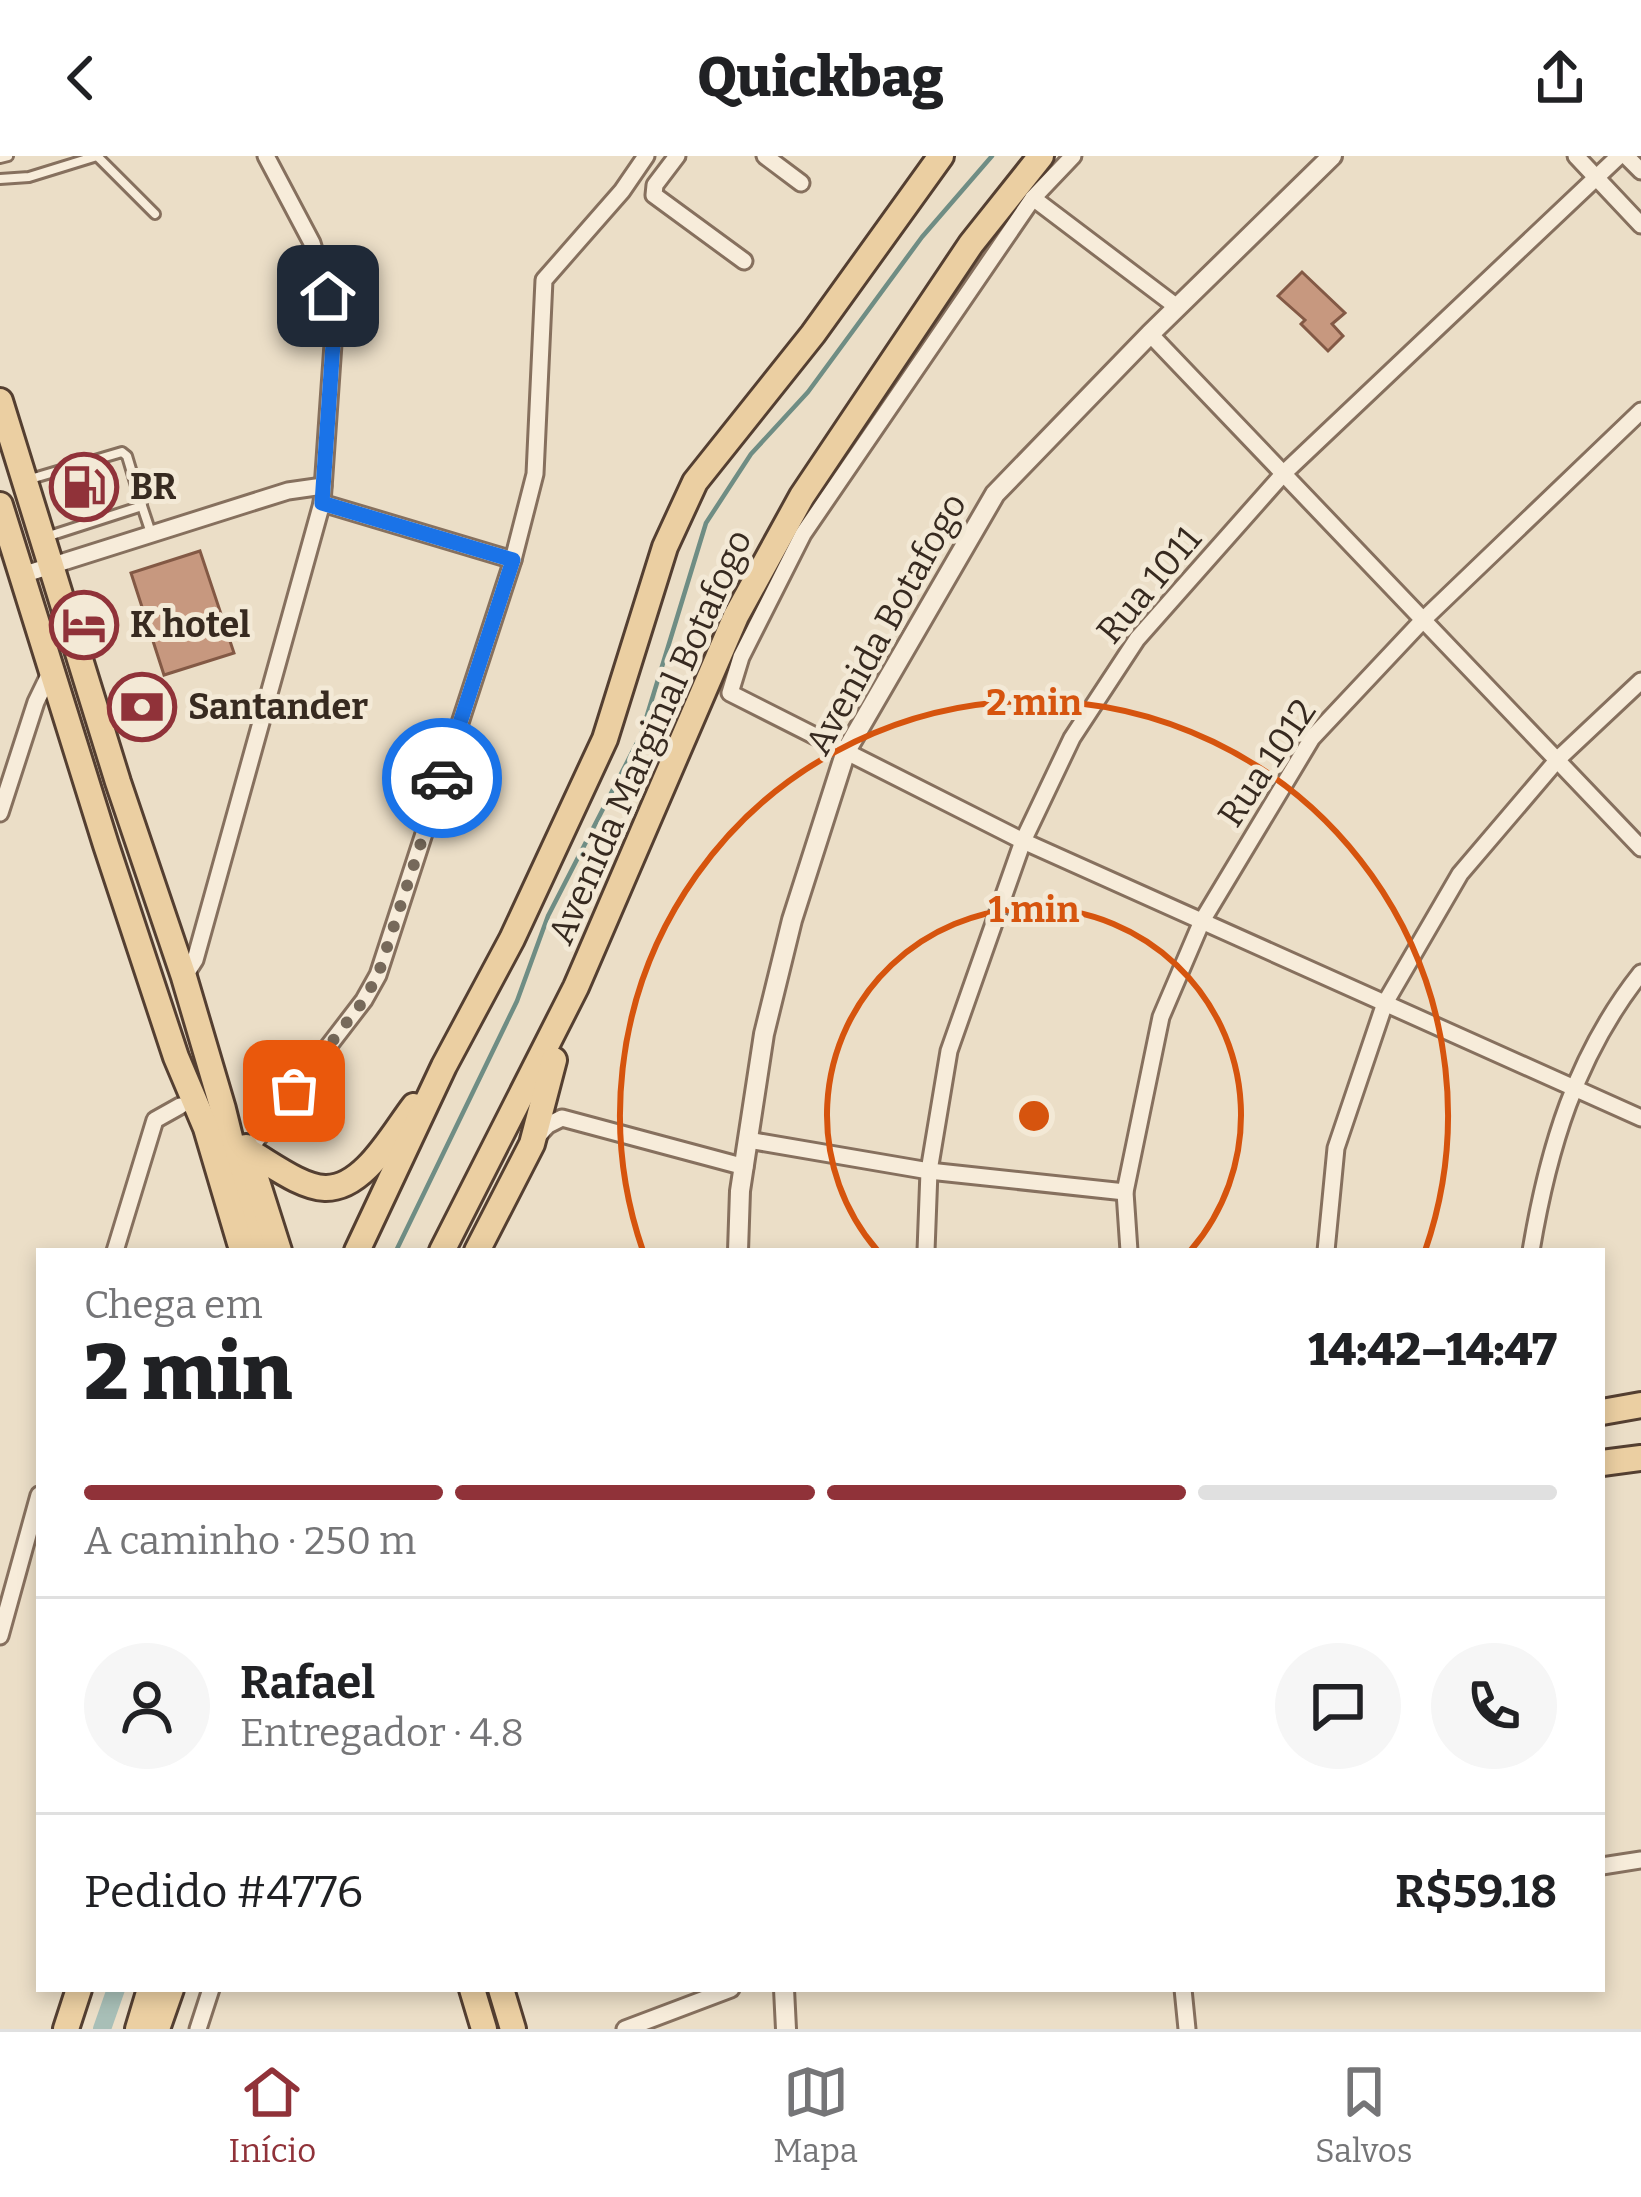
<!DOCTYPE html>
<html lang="pt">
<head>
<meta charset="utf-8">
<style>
	:root { --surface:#fff; --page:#f6f6f6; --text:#202124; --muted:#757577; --line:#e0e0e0; --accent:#903239 }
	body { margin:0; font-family:Bitter,serif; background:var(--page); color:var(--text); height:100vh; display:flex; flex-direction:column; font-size:45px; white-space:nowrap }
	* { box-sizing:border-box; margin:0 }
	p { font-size:39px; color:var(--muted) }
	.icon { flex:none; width:66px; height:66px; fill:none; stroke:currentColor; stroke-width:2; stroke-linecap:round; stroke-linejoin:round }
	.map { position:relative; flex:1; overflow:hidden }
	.side { position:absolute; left:36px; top:1092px; width:1569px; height:744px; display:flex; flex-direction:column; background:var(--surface); border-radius:0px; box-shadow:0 6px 18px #0003 }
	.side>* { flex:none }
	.pin { position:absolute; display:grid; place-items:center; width:102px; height:102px; color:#fff; margin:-51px; border-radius:24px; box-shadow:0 6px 18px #0006 }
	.courier { position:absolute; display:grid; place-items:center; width:120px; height:120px; margin:-60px; border:9px solid #1a73e8; border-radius:50%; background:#fff; color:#222; box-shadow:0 3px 15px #0007 }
	.summary em { font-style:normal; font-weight:800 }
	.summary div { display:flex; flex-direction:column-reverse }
	.summary { display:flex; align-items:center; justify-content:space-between; height:204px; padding:0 48px }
	h1 { font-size:78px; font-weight:800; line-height:90px }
	.bar { display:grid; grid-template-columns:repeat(4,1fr); gap:18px 12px; align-content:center; height:144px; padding:0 48px }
	.bar i { height:15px; border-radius:9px; background:var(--line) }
	.bar .active { background:var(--accent) }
	.bar p { grid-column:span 4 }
	.line { display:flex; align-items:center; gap:30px; padding:0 48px; border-top:3px solid var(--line) }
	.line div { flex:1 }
	.round { display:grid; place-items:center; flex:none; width:126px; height:126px; border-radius:63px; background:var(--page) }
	header { display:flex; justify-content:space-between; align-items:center; height:156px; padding:0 48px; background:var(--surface); font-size:54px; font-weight:800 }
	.tabs { display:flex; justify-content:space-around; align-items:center; height:168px; border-top:3px solid var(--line); background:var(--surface); font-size:33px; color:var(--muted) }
	.tabs a { display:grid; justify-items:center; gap:6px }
	.tabs .active { color:var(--accent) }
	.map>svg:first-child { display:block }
</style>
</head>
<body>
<header><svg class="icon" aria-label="back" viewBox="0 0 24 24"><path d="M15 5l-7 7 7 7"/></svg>Quickbag<svg class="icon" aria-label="share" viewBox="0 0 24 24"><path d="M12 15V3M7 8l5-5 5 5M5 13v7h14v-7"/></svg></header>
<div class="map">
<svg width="1641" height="1873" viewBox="0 0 1641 1873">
	<rect width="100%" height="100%" fill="#ebdec7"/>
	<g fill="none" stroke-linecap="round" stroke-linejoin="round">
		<path stroke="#6f8d84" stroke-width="4.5" d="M396,1095L517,845L548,760L641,579L706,367L751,298L808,236L922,81L992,0"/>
		<path stroke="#a8bfb7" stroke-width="18" d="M102,1873L116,1833"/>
	</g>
	<g fill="#c7987f" stroke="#835945" stroke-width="3">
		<path d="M1302,116L1345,157L1332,168L1343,180L1328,195L1301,168L1305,164L1278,140Z"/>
		<path d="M200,395L234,497L164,519L131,417Z"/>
	</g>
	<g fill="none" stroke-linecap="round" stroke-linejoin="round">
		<g stroke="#86705e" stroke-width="14">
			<g id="service">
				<path d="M97,0L155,58"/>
				<path d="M0,2L8,0"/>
				<path d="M0,23L29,21L97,0"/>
				<path d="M27,324L122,296L127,300L142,350L49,380"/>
				<path d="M142,350L151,377"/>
			</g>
		</g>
		<g stroke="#86705e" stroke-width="21">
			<g id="minor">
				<path d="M677,0L655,29L654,39L744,105"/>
				<path d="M765,0L801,27"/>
				<path d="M1073,0L1033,42L803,378L741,501L730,537L1023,685L1641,962"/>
				<path d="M1576,0L1641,69"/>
				<path d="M1626,0L1641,15"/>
				<path d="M1033,42L1177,151"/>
				<path d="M1150,178L1641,692"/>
				<path d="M322,347L513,404"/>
				<path d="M22,419L288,335L323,330"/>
				<path d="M0,657L36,546L51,515"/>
				<path d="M184,821L195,804L322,347L333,188L328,140L312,87L266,0"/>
				<path d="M537,981L548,969L562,962L745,1011"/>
				<path d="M748,984L929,1015L1125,1036"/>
				<path d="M248,995L364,844L378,819L513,404L535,318L544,124L622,35L646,0"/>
				<path d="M115,1095L155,964L180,950"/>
				<path d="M926,1095L929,1015L949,895L1023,685L1072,582L1137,483L1284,317L1619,0"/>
				<path d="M1129,1095L1125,1036L1161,861L1202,765L1312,582L1423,464L1641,255"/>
				<path d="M1326,1095L1336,992L1385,847L1460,718L1559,602L1641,525"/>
				<path d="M1531,1095C1548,993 1576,899 1641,817"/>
				<path d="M0,1480L39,1339"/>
				<path d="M1602,1710L1641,1704"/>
				<path d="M1183,1833L1187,1873"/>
				<path d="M198,1873L211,1833"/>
				<path d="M625,1873L731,1833"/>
			</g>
		</g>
		<g stroke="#86705e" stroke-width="24">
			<g id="tertiary">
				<path d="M738,1095L740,1035L764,878L792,764L846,595L995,338L1150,178L1332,0"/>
				<path d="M784,1833L786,1873"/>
			</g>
		</g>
		<g stroke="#543f31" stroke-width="30">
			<g id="primary">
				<path d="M0,245L118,626L184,821L223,953L258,1095"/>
				<path d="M0,349L106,689L176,901L206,972L240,1087"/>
				<path d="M246,991L279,1095"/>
				<path d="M248,995C270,1007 300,1031 325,1032C364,1033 393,977 414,950"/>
				<path d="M357,1095L444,910L512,783L605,583L665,391L695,326L813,178L941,0"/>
				<path d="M442,1095L576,831L736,460L802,340L971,88L1041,0"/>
				<path d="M477,1095L532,988L554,904"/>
				<path d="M1602,1256L1641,1249"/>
				<path d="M1602,1307L1641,1302"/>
				<path d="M472,1833L484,1873"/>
				<path d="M501,1833L513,1873"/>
				<path d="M66,1873L79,1833"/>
				<path d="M138,1873L150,1833"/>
				<path d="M157,1873L171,1833"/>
			</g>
		</g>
		<use href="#service" stroke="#f7ecda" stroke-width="8"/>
		<use href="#minor" stroke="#f7ecda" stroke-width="15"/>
		<use href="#tertiary" stroke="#f7ecda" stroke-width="18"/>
		<use href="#primary" stroke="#ebcfa2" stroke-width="24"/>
	</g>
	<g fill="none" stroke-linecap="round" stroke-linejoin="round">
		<path stroke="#76695a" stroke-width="12" stroke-dasharray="0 21.6" d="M294,935L364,844L378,819L442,622"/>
		<path stroke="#1a73e8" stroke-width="15" d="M328,140L333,188L322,347L513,404L442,622"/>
	</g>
	<g fill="none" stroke="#d6540e" stroke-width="6">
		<path d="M877 1094A207 207 0 1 1 1191 1094"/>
		<path d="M643 1095A414 414 0 1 1 1425 1095"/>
	</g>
	<defs>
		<g id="fuel-ring" transform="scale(3.45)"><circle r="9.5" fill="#f3e9d6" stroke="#903239" stroke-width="1.5"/><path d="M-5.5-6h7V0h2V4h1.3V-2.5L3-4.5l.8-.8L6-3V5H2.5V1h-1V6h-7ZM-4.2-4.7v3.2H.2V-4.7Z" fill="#903239"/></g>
		<g id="hotel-ring" transform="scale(3.45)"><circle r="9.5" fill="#f3e9d6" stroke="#903239" stroke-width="1.5"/><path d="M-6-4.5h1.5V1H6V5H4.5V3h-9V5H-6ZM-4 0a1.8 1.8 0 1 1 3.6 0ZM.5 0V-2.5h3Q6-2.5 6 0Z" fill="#903239"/></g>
		<g id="bank-ring" transform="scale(3.45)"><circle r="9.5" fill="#f3e9d6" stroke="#903239" stroke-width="1.5"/><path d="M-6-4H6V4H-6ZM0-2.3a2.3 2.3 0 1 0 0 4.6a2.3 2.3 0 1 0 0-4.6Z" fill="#903239"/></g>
	</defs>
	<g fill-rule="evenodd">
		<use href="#fuel-ring" x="84" y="331"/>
		<use href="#hotel-ring" x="84" y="469"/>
		<use href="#bank-ring" x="142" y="551"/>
	</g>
	<g text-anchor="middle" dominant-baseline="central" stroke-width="10" stroke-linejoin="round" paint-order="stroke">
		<g font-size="36" font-weight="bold" fill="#372a20" stroke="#f3e9d6" text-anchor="start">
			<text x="130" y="331">BR</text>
			<text x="130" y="469">K hotel</text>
			<text x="188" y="551">Santander</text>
		</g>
		<g font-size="36" fill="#372a20" stroke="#f3e9d6">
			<text transform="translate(1149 429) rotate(-50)">Rua 1011</text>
			<text transform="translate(886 468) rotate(-61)">Avenida Botafogo</text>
			<text transform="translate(650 581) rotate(-66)">Avenida Marginal Botafogo</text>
			<text transform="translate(1267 607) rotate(-56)">Rua 1012</text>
		</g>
	</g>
	<circle cx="1034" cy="960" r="18" fill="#d6540e" stroke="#f3e9d6" stroke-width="6"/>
	<g font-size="36" text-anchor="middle" font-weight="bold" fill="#d6540e" stroke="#f3e9d6" stroke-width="10" stroke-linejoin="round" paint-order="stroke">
		<text x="1034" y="559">2 min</text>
		<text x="1034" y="766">1 min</text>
	</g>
</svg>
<div class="pin" style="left:294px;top:935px;background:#ea580c"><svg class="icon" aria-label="bag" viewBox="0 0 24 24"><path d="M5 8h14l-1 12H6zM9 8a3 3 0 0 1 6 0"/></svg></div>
<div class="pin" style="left:328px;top:140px;background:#1f2937"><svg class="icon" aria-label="home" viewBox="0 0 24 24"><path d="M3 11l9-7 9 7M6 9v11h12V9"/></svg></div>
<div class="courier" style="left:442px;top:622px"><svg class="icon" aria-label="car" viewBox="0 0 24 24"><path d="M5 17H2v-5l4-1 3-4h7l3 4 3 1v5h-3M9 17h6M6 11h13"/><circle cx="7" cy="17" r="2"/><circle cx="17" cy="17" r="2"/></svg></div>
<section class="side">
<div class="summary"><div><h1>2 min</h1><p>Chega em</p></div><em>14:42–14:47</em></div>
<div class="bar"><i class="active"></i><i class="active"></i><i class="active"></i><i></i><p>A caminho · 250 m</p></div>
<div class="line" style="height:216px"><a class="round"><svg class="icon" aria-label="person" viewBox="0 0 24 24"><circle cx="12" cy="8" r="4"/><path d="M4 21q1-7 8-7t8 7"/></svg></a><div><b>Rafael</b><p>Entregador · 4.8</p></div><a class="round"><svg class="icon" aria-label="chat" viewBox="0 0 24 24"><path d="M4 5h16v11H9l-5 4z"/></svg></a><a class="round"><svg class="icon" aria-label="phone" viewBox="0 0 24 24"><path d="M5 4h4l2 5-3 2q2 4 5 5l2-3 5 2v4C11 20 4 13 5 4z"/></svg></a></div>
<div class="line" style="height:156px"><div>Pedido #4776</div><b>R$59.18</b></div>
</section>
</div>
<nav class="tabs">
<a class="active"><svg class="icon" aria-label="home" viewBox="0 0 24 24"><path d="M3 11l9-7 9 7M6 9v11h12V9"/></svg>Início</a>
<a><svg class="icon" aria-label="map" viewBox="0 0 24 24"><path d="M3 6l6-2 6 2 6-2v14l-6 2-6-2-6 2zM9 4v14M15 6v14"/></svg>Mapa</a>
<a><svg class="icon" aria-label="saved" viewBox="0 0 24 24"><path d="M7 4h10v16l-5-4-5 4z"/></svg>Salvos</a>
</nav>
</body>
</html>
